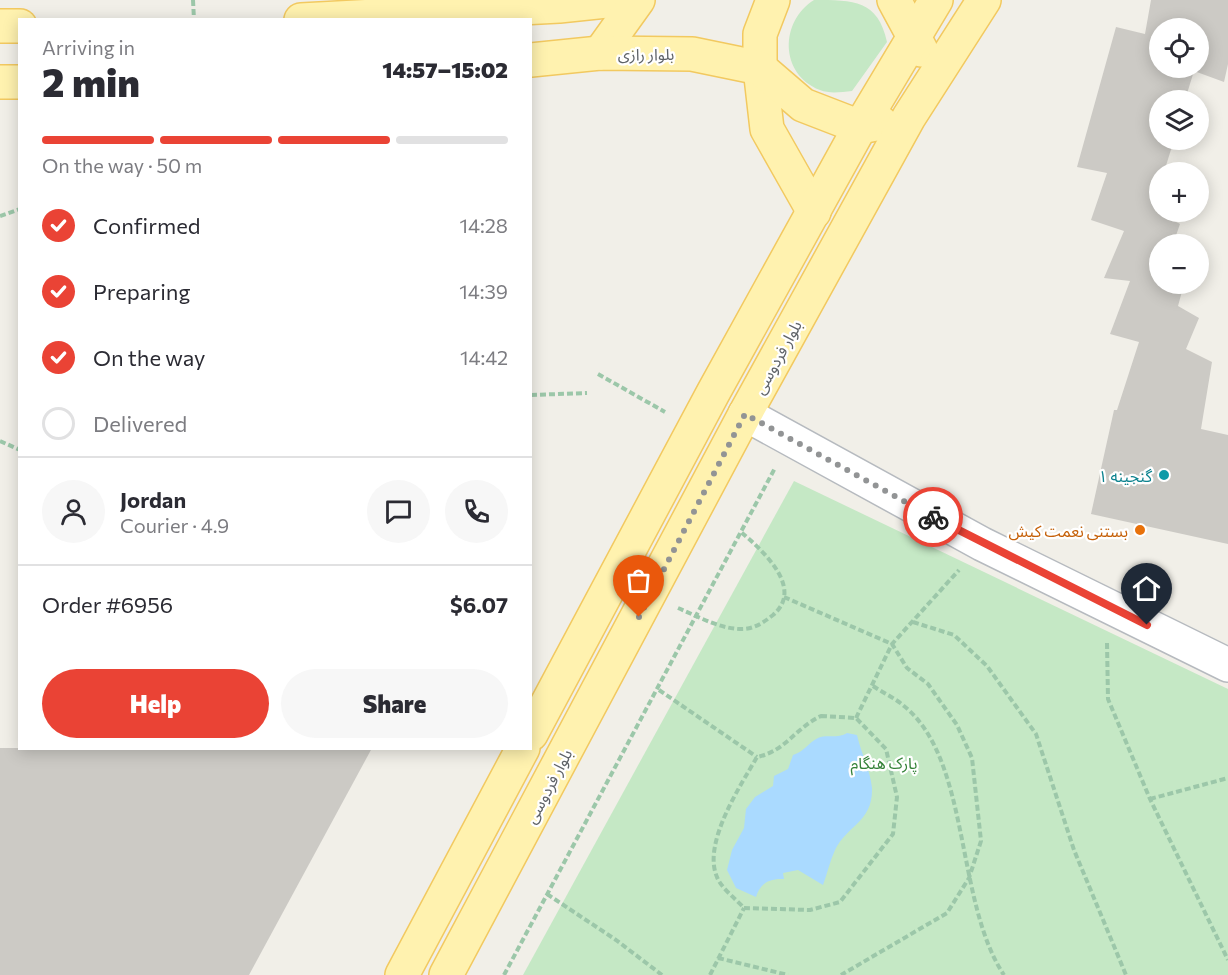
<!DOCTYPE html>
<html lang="en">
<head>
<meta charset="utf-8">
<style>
	:root { --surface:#fff; --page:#f7f7f7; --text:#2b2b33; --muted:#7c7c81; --line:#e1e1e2; --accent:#ea4335 }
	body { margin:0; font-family:Commissioner,"Noto Sans Arabic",sans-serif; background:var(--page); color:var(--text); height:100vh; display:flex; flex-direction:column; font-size:22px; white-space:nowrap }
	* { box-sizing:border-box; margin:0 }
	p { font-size:20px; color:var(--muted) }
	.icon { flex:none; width:33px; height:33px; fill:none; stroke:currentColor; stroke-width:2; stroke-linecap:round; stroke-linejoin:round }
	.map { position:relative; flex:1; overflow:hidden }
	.drawer { position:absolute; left:18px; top:18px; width:514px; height:732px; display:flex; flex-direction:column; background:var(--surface); border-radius:0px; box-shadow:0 3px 15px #0003 }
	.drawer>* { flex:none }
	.buttons { position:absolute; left:1149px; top:18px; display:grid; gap:12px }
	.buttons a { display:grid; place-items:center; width:60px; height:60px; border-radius:50%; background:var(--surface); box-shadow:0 3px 15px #0003; font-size:30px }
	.pin { position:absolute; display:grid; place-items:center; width:51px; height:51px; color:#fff; margin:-62px -26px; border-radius:50% 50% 50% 0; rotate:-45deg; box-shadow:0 0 6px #0007 }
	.pin .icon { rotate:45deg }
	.courier { position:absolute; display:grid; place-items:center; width:60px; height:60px; margin:-30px; border:4px solid #ea4335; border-radius:50%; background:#fff; color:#222; box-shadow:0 2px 8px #0007 }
	.summary em { font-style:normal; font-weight:800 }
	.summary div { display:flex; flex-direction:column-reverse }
	.summary { display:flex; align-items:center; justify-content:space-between; height:102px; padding:0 24px }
	h1 { font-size:39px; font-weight:800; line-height:45px }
	.bar { display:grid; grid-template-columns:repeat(4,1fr); gap:9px 6px; align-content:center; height:72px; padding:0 24px }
	.bar i { height:8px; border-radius:4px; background:var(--line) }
	.bar .active { background:var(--accent) }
	.bar p { grid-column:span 4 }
	.line { display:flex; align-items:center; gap:15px; padding:0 24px; border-top:2px solid var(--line) }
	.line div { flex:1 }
	.round { display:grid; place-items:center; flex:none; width:63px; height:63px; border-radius:32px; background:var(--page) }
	ol { padding:0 24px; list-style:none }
	li { display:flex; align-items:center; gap:18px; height:66px }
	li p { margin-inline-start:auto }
	li .icon { padding:6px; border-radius:50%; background:var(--accent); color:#fff; stroke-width:4 }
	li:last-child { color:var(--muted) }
	li i { width:33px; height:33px; border:3px solid var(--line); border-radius:50% }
	.button { display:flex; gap:12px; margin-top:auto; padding:12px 24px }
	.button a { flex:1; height:69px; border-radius:36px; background:var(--accent); color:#fff; font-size:24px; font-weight:800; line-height:69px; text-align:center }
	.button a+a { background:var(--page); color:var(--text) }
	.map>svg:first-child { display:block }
</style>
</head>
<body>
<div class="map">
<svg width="1228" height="975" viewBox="0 0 1228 975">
	<rect width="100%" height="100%" fill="#f1efe8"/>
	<g fill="#c5e8c5">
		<path d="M814,0C854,0 878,0 887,42L852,91C841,92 830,94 820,90C779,74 780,21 814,0Z"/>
		<path d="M794,481L1228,689V975H523Z"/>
	</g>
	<path fill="#aadaff" d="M847,733L857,735C861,753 870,769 872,788C873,822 847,825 835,850C830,861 827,874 823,885L798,870L783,873L784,879C770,878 760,883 756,897L736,888L727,870L732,850L744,828L746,809L755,797L773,786L774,776L788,769L793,755C804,752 808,743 818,738C826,734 838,739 847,733Z"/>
	<g fill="#cccac5" fill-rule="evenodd">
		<path d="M1151,0H1228V64L1224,82L1194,71L1185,100H1160V140H1174L1164,172H1160L1155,211L1180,224L1173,244H1160V284H1184L1178,306L1199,318L1186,349L1212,362L1201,429L1228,435V544L1091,514L1114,410H1117L1139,342L1110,334L1130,281L1104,278L1124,231L1091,220L1107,173L1077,167L1116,27L1145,34ZM1160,28H1198V68H1160Z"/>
		<path d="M0,748H372L249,975H0Z"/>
	</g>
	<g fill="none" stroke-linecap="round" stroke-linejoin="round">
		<g stroke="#b6babf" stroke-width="36">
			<path id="secondary" d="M745,414L982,544L1228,665"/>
		</g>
		<g stroke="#f2c960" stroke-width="36">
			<g id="primary">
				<path d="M773,0L760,34V68L767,129L814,212"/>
				<path d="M894,0L921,50"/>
				<path d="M301,20L559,6L616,0"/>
				<path d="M0,26H20"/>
				<path d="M600,53L638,0"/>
				<path d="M531,60L600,53L692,54L760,68L803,105L860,127L881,123"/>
				<path d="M0,82H20"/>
				<path d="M531,734L713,393L860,127L936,0"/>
				<path d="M402,975L523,748"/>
				<path d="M446,975L745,414L909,117L984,0"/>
			</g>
		</g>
		<g stroke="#9cc7a9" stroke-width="4" stroke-dasharray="6 3" stroke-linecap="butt">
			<path d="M193,0L194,20"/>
			<path d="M0,216L20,209"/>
			<path d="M598,374L665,412"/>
			<path d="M531,395L587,393"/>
			<path d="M0,441L20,450"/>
			<path d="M784,597L892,644L907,668L928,684L957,725L972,758L981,841L969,878L947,913L841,975"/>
			<path d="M678,608C699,617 722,630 744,629C756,628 764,622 773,615C805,588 762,550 741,532"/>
			<path d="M913,622L954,635L987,666L1036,734L1074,850L1126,975"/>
			<path d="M1107,643L1108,699L1150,799L1228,960"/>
			<path d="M873,686C883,693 895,698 904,706C971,760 955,902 1004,975"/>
			<path d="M659,690L757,757"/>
			<path d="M821,716L856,718L886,749L897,797L893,834L840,902L810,910L744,908C736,899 721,888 717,877C702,843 741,785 757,757C786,751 794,729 821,716Z"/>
			<path d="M856,718L892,644L959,570"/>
			<path d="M1150,799L1228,778"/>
			<path d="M547,894L616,940L662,975"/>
			<path d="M718,958L788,975"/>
			<path d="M504,975L775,468"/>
			<path d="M710,975L744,908"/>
		</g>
		<use href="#secondary" stroke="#fff" stroke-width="33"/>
		<use href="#primary" stroke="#fff2af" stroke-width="33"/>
	</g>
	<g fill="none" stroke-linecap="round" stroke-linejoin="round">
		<path stroke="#929495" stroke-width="6" stroke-dasharray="0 10.8" d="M639,617L745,414L933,517"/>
		<path stroke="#ea4335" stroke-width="8" d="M933,517L1147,625"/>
	</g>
	<circle fill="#0f9aa8" stroke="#fff" stroke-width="2" cx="1164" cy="475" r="6"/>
	<circle fill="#e8710a" stroke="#fff" stroke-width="2" cx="1140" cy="530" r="6"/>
	<g text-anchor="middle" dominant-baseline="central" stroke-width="4.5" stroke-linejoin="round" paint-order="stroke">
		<g font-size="16" fill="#5f6368" stroke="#fff">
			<text x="646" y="53">بلوار رازی</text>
			<text transform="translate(777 357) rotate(-61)">بلوار فردوسی</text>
			<text transform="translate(548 786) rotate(-62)">بلوار فردوسی</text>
		</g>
		<g font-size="16" fill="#0d838f" stroke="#fff" text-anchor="end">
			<text x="1152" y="475">گنجینه ۱</text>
		</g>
		<g font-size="16" fill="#c56008" stroke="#fff" text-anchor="end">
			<text x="1128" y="530">بستنی نعمت کیش</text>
		</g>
		<g font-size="16" fill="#348238" stroke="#fff">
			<text x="884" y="762">پارک هنگام</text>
		</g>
	</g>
</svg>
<div class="buttons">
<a><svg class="icon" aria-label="locate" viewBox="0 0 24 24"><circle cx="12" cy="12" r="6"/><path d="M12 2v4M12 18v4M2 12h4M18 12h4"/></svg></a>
<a><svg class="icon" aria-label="layers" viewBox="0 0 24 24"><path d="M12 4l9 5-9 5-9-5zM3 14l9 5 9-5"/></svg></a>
<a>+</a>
<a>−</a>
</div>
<div class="pin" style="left:639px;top:617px;background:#ea580c"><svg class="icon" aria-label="bag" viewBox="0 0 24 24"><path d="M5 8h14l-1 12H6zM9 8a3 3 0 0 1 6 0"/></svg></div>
<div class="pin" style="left:1147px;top:625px;background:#1f2937"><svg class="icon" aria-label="home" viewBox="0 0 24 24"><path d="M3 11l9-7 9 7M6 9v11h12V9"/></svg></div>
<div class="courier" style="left:933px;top:517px"><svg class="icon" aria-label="bike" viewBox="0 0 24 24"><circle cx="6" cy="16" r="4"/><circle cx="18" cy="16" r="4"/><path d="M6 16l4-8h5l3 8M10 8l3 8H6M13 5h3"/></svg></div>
<section class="drawer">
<div class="summary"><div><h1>2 min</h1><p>Arriving in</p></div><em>14:57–15:02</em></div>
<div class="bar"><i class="active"></i><i class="active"></i><i class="active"></i><i></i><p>On the way · 50 m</p></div>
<ol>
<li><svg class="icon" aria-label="check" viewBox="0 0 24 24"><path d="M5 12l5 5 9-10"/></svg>Confirmed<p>14:28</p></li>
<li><svg class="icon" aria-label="check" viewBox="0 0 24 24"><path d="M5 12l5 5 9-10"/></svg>Preparing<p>14:39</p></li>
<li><svg class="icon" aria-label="check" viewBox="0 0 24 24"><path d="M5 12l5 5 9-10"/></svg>On the way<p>14:42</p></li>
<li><i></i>Delivered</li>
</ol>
<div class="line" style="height:108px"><a class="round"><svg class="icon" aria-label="person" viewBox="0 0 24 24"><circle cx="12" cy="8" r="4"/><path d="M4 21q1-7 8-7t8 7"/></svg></a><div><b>Jordan</b><p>Courier · 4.9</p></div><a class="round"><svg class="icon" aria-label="chat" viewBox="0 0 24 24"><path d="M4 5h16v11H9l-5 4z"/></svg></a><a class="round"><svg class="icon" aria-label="phone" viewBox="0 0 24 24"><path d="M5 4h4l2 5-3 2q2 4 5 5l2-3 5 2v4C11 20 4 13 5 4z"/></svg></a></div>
<div class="line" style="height:78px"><div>Order #6956</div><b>$6.07</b></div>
<div class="button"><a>Help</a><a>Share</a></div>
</section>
</div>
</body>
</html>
